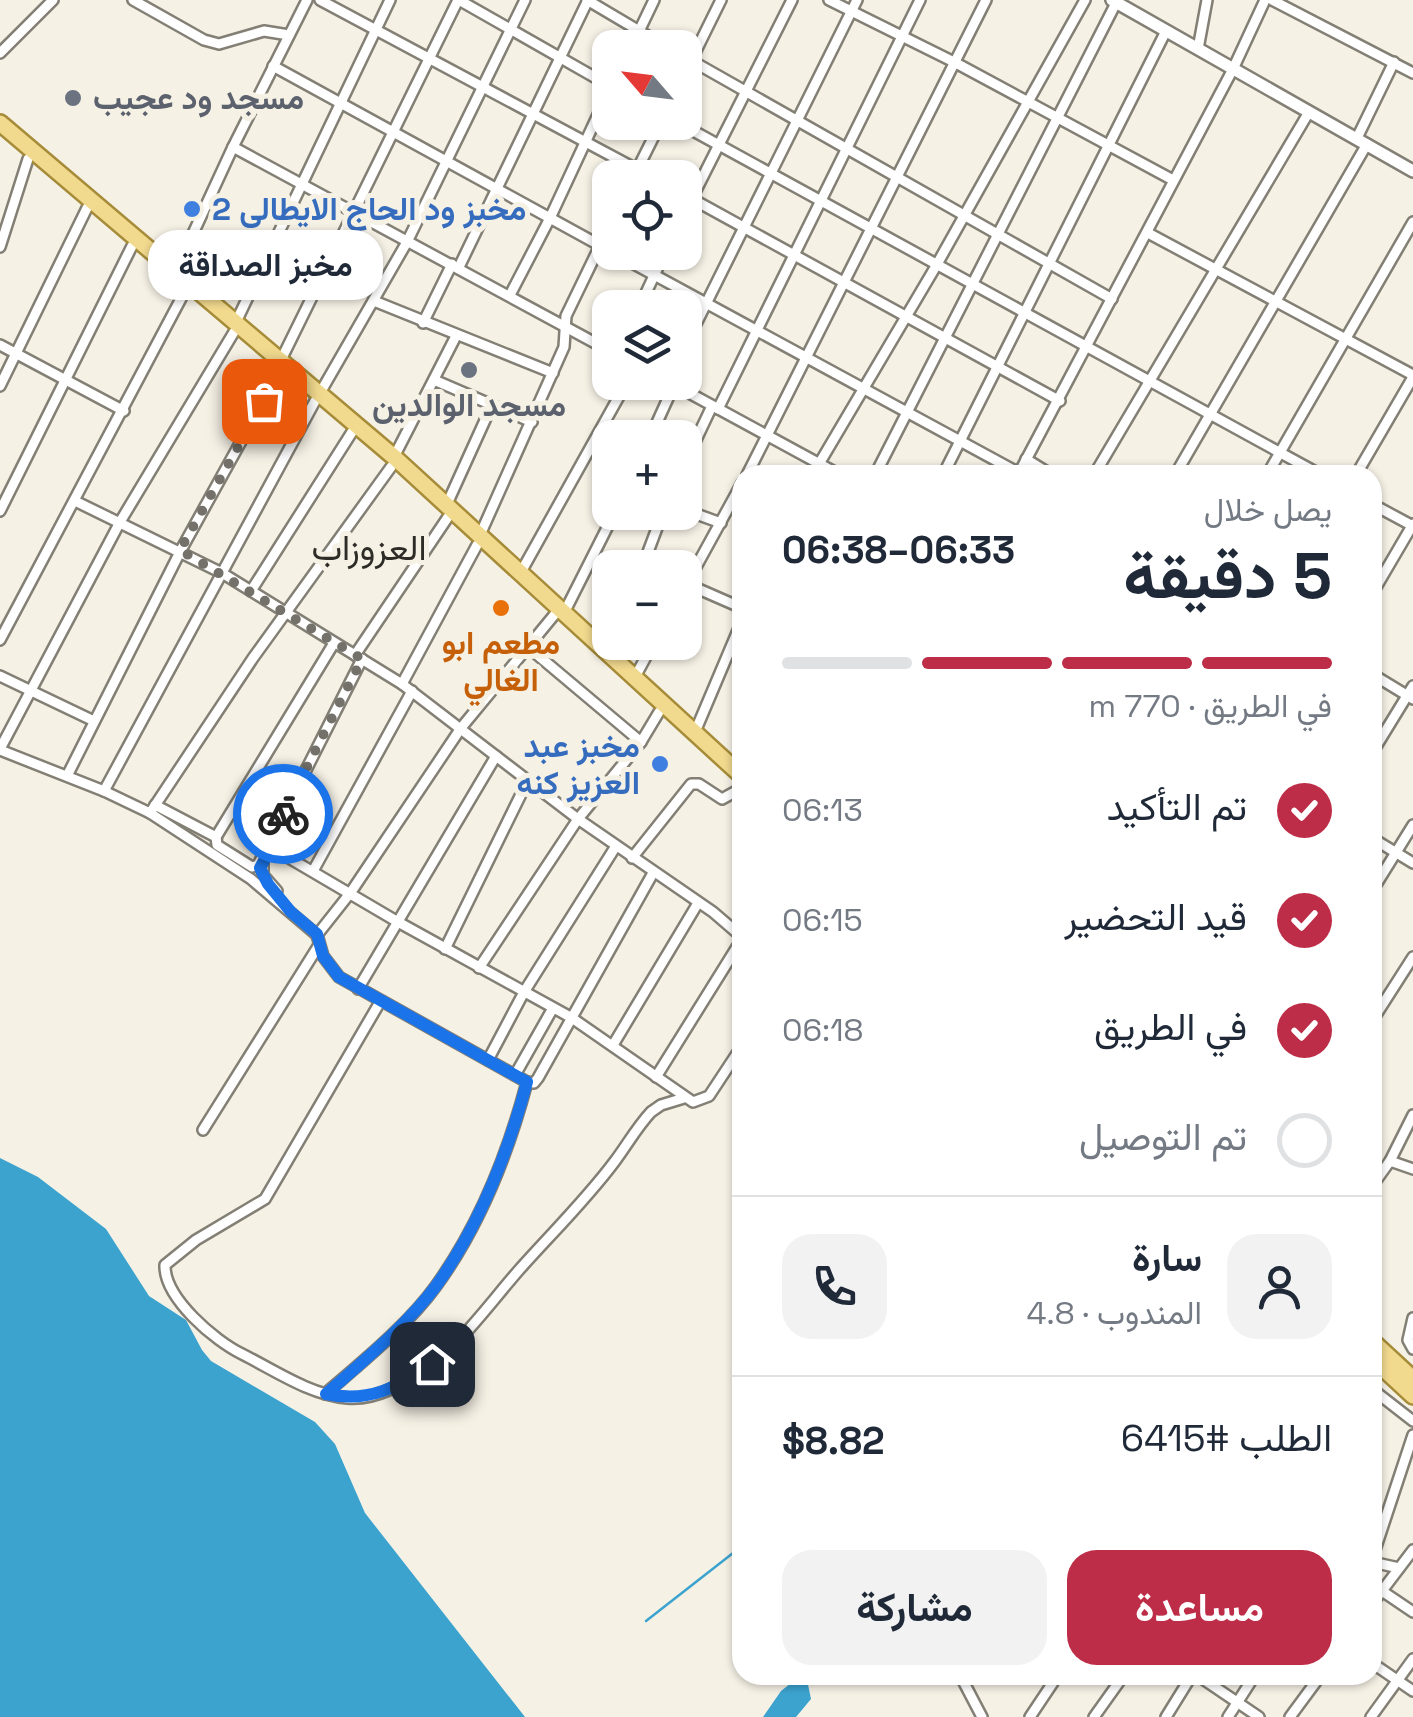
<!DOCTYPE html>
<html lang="ar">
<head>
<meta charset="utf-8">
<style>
	:root { --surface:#fff; --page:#f2f2f3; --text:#1f2937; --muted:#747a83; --line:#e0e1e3; --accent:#be2d48 }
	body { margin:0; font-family:"Space Grotesk",Vazirmatn,sans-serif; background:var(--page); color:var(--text); direction:rtl; height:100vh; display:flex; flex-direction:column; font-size:38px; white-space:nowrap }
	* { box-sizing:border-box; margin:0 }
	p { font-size:32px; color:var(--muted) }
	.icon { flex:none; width:55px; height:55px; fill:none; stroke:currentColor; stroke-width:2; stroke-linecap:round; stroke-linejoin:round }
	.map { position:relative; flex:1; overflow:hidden; direction:ltr }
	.drawer { position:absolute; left:732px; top:465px; width:650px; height:1220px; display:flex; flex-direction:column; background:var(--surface); border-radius:30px; box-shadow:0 2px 8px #0004; direction:rtl }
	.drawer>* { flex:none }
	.needle { width:65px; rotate:298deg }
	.controls { position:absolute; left:592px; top:30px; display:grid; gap:20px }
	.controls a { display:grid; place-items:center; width:110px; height:110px; border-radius:20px; background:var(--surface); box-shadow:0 2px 8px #0004; font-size:50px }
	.pin { position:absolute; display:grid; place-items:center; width:85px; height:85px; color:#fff; margin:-42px; border-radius:20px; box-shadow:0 5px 15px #0006 }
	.courier { position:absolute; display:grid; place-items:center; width:100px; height:100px; margin:-50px; border:8px solid #1a73e8; border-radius:50%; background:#fff; color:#222; box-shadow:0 2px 12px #0007 }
	.bubble { position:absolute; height:70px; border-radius:30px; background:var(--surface); box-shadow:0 2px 8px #0004; font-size:32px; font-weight:700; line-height:70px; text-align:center; direction:rtl }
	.headline em { font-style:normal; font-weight:700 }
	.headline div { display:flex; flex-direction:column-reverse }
	.headline { display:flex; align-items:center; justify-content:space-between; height:170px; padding:0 50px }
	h1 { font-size:65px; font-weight:700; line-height:75px }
	.bar { display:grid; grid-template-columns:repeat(4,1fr); gap:15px 10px; align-content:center; height:120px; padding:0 50px }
	.bar i { height:12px; border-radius:8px; background:var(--line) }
	.bar .selected { background:var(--accent) }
	.bar p { grid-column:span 4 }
	.line { display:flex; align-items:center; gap:25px; padding:0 50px; border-top:2px solid var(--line) }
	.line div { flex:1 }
	.round { display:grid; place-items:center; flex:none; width:105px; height:105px; border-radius:30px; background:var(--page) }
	ol { padding:0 50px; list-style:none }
	li { display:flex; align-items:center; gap:30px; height:110px }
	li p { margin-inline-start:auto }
	li .icon { padding:10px; border-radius:50%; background:var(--accent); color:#fff; stroke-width:4 }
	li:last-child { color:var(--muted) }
	li i { width:55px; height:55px; border:5px solid var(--line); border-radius:50% }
	.cta { display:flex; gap:20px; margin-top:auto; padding:20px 50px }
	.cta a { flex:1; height:115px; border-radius:30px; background:var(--accent); color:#fff; font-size:40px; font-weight:700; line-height:115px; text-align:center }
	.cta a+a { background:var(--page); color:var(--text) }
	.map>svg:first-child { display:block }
</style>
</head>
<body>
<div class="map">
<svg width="1413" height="1717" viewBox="0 0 1413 1717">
	<rect width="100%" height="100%" fill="#f6f1e5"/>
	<g fill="#3ca3cf">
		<path d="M0,1158L38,1177L106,1229L149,1296L186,1320L202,1350L211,1361L315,1422L335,1444L365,1513L525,1717H0Z"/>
		<path d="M801,1675H806L811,1699L796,1717H763L781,1691Z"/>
	</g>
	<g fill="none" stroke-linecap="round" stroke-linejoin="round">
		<path stroke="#3ca3cf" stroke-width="2.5" d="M646,1621L742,1546"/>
		<g stroke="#837f75" stroke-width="14">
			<g id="minor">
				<path d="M133,0L204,40L219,44L264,31L289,35"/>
				<path d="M320,0L653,178"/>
				<path d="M459,0L610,86"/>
				<path d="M587,0L668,48"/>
				<path d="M829,0L954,62L1173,180"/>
				<path d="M1272,0L1413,73"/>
				<path d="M631,48L654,0"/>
				<path d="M1198,49L1207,0"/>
				<path d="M0,53L53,0"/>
				<path d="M685,57L1112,299"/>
				<path d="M273,66L610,251"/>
				<path d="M685,73L721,0"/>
				<path d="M677,122L1321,475"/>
				<path d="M1357,138L1394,62"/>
				<path d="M233,147L610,351"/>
				<path d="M633,178L661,122"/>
				<path d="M685,195L1060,401"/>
				<path d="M685,212L792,0"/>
				<path d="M1148,233L1413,375"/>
				<path d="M0,247L28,159"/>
				<path d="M612,252L1019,473"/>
				<path d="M459,267L588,0"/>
				<path d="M172,279L233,147L307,0"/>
				<path d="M510,295L550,218L610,89"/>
				<path d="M374,301L553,373"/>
				<path d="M639,308L665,252"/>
				<path d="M236,322L390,0"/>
				<path d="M423,323L452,264"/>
				<path d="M0,345L124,411"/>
				<path d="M685,346L857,0"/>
				<path d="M281,360L458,0"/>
				<path d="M434,380L532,422"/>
				<path d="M669,382L840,475"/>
				<path d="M0,386L87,208"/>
				<path d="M320,393L407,242L525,0"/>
				<path d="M718,409L920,0"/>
				<path d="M650,438L674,385"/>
				<path d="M394,457L456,336"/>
				<path d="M1026,459L1052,475"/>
				<path d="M685,463L712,406"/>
				<path d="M819,464L936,266L1085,0"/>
				<path d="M747,475L986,0"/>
				<path d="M875,475L1116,3"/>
				<path d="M943,475L1166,31"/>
				<path d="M1018,475L1233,69L1265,0"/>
				<path d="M1094,475L1309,112"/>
				<path d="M1175,475L1367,144"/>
				<path d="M1267,475L1413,222"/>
				<path d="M1356,475L1413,377"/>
				<path d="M75,501L222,573L402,684L578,819L713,912L742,937"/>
				<path d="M447,504L491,407"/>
				<path d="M1372,504L1413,526"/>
				<path d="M685,510L721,523"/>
				<path d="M0,511L132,246"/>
				<path d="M480,535L564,347L566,316L610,225"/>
				<path d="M642,568L663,512"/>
				<path d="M521,572L627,382"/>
				<path d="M687,584L742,608"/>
				<path d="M685,587L742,483"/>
				<path d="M251,591L352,432"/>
				<path d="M1372,594L1413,524"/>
				<path d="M564,613L615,512"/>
				<path d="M0,640L185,291"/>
				<path d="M528,647L641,742"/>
				<path d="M355,655L448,517"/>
				<path d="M1372,674L1413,699"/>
				<path d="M0,676L94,721"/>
				<path d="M635,677L654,642"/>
				<path d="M402,684L477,545"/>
				<path d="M695,732L742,621"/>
				<path d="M0,749L120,522L234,332"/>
				<path d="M0,750L104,791L150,813L251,879L317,935L351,892L461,728L555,614"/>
				<path d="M1372,753L1413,686"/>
				<path d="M67,776L181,550L280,371"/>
				<path d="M250,783L288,804"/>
				<path d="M104,791L315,401"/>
				<path d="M155,805L216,837L217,845L252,867L258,865L362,659"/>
				<path d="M150,813L253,658L391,467"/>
				<path d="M216,837L334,643"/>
				<path d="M1372,838L1413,863"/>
				<path d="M267,845L398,922L572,1018L693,1102L709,1096L742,1046"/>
				<path d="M632,858L691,784H699L722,799L742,788"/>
				<path d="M263,864V875L277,891"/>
				<path d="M313,871L412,691"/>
				<path d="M1372,891L1413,825"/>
				<path d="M317,935L323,956L339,977L527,1082"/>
				<path d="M445,949L528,780"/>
				<path d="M479,968L578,819L641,742L659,712"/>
				<path d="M358,989L496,756"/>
				<path d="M380,1002L265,1199L196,1240L165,1265C164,1298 215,1341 242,1354C274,1370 310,1395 347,1398C375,1401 409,1382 431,1365C464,1340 491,1302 519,1270C551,1234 586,1200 615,1161C627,1145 637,1127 651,1112L661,1105L684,1098"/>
				<path d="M1372,1021L1413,957"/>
				<path d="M613,1045L698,903"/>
				<path d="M488,1060L524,992L616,846"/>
				<path d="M515,1075L553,1008"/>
				<path d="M656,1077L742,939"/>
				<path d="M527,1082L534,1083L538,1078L653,873"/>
				<path d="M203,1130L319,945"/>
				<path d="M1390,1161L1413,1115"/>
				<path d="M1372,1186L1390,1161L1413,1169"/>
				<path d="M1413,1318L1408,1340L1413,1349"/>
				<path d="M1372,1389L1413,1421"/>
				<path d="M325,1394C362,1362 408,1325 436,1286C480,1225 508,1154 527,1082"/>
				<path d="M1372,1559L1413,1435"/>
				<path d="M1372,1562L1399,1568"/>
				<path d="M1382,1591L1413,1612"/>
				<path d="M1372,1604L1413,1550"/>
				<path d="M1372,1663L1413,1691"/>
				<path d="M960,1675L982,1717"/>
				<path d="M1197,1675L1259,1717"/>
				<path d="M1030,1717L1058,1675"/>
				<path d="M1094,1717L1124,1675"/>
				<path d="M1166,1717L1192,1675"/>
				<path d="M1228,1717L1255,1675"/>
				<path d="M1290,1717L1321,1675"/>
				<path d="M1371,1717L1413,1659"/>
			</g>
		</g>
		<g stroke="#837f75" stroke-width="16">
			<path id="tertiary" d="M1112,0L1413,171"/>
		</g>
		<g stroke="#a68c39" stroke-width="20">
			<g id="primary">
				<path d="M0,123L394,457L742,776"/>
				<path d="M1372,1341L1413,1379"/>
				<path d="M1372,1358L1413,1396"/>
			</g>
		</g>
		<use href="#minor" stroke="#fff" stroke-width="9"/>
		<use href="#tertiary" stroke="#fff" stroke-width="11"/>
		<use href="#primary" stroke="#f1d98e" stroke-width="15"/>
	</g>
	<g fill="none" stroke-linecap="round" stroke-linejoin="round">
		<path stroke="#73716a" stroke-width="10" stroke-dasharray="0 18" d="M264,401L180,550L362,659L283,814"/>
		<path stroke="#1a73e8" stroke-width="12" d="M283,814L267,845L271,848L260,868L268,884L291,912L317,934L323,956L339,977L527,1082C508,1153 480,1225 436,1286C408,1324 361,1363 326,1394C370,1403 395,1388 432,1364"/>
	</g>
	<g fill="#6b7280" stroke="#f6f1e5" stroke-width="4">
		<circle cx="73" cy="98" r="10"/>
		<circle cx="469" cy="370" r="10"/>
	</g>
	<g fill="#3f7fe0" stroke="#f6f1e5" stroke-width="4">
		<circle cx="192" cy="209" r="10"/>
		<circle cx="660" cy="764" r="10"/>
	</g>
	<circle fill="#e8710a" stroke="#f6f1e5" stroke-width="4" cx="501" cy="608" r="10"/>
	<g text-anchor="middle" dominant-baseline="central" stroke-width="10" stroke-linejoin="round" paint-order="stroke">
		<g font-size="32" font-weight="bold" fill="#5b616d" stroke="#f6f1e5" text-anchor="start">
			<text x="93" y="98">مسجد ود عجيب</text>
			<text x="469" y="405" text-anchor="middle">مسجد الوالدين</text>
		</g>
		<g font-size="32" font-weight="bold" fill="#366cbe" stroke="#f6f1e5" text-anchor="start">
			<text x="212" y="209">مخبز ود الحاج الايطالي 2</text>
			<text x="640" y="746" text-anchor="end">مخبز عبد<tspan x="640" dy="37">العزيز كنه</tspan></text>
		</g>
		<g font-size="32" font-weight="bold" fill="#c56008" stroke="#f6f1e5">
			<text x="501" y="643">مطعم ابو<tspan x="501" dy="37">الغالي</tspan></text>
		</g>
		<g font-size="35" fill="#2d2c27" stroke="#f6f1e5">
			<text x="369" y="548">العزوزاب</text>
		</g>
	</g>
</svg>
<div class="controls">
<a><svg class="needle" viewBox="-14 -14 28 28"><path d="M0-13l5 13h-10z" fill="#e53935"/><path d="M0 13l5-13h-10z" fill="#747a83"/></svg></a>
<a><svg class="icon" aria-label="locate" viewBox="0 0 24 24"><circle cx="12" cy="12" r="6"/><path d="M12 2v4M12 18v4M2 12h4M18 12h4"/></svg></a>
<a><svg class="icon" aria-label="layers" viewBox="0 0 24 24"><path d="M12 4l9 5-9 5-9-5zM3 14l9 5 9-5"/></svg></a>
<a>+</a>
<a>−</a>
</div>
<div class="pin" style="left:264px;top:401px;background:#ea580c"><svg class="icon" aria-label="bag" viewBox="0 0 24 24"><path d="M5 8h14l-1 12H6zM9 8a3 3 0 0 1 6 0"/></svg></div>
<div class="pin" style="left:432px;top:1364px;background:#1f2937"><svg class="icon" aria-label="home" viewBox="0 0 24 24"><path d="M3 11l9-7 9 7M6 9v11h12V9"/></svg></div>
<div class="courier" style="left:283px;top:814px"><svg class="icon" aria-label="bike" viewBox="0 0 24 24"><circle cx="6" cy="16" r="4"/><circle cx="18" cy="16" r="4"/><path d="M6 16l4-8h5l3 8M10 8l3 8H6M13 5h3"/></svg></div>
<div class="bubble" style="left:148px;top:230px;width:235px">مخبز الصداقة</div>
<section class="drawer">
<div class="headline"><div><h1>5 دقيقة</h1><p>يصل خلال</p></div><em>06:33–06:38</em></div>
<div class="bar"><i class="selected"></i><i class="selected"></i><i class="selected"></i><i></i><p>في الطريق · 770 m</p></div>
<ol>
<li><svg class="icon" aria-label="check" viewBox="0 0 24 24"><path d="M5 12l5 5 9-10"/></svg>تم التأكيد<p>06:13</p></li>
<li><svg class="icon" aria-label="check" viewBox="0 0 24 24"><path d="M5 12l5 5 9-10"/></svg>قيد التحضير<p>06:15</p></li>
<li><svg class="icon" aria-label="check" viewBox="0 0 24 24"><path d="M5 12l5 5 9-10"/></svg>في الطريق<p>06:18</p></li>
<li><i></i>تم التوصيل</li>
</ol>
<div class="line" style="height:180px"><a class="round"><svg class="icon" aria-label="person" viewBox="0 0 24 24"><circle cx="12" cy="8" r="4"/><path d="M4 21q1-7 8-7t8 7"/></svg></a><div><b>سارة</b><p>المندوب · 4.8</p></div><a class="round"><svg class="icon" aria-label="phone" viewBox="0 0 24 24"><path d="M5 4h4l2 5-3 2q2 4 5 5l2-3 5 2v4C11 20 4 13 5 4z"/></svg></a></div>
<div class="line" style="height:130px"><div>الطلب #6415</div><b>$8.82</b></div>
<div class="cta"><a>مساعدة</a><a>مشاركة</a></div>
</section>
</div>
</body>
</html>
